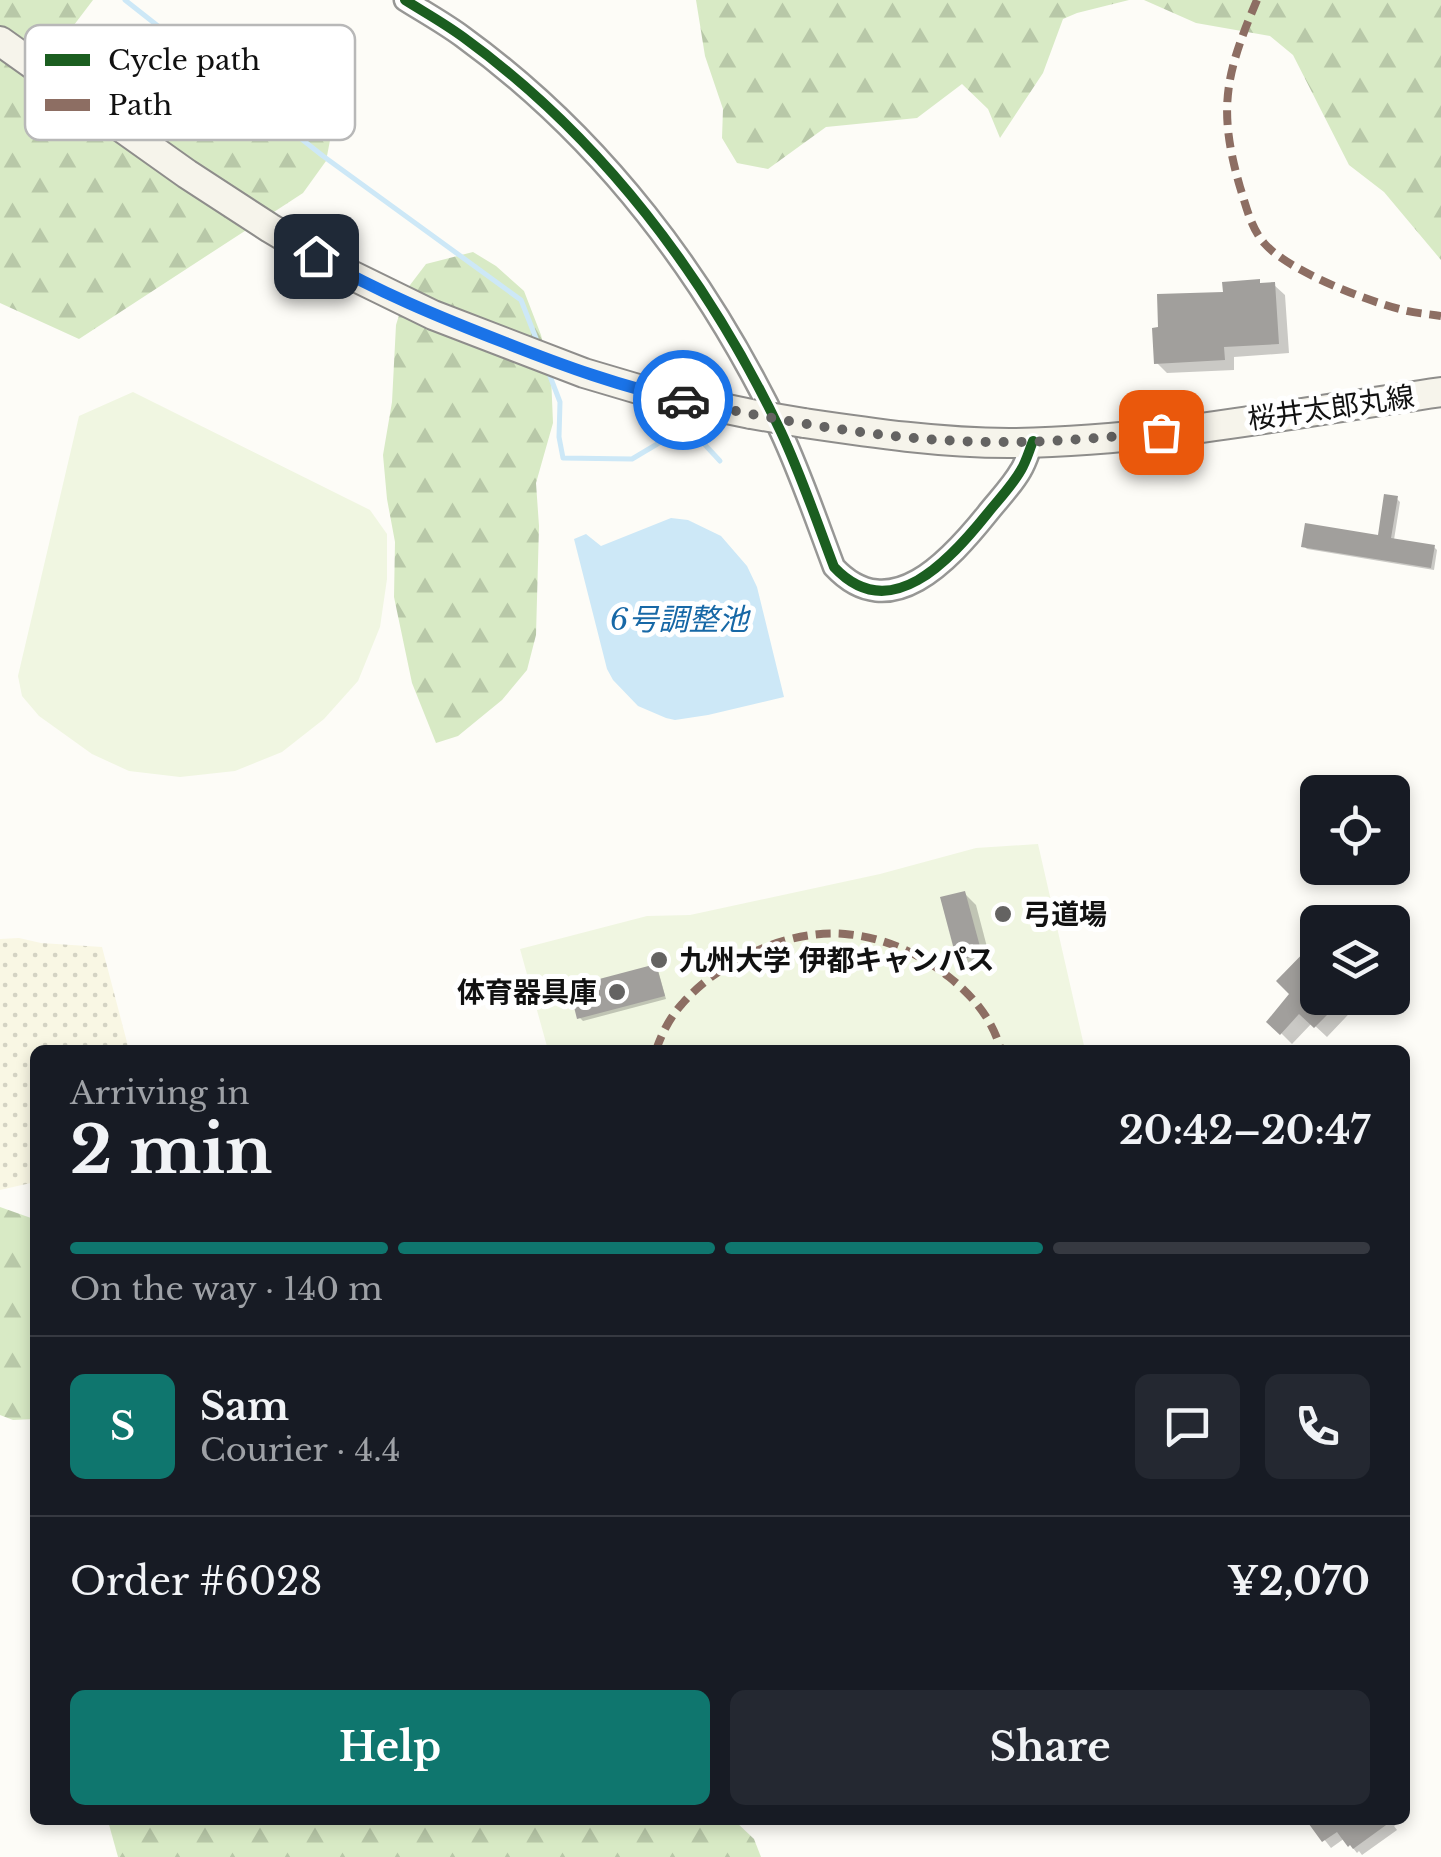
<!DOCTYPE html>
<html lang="en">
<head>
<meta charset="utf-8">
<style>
	:root { --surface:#171b24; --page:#242831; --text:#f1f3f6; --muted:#9ea1a6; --line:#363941; --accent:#0f766e }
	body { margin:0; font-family:"Libre Baskerville","Noto Sans JP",serif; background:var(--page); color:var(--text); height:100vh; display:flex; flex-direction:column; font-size:38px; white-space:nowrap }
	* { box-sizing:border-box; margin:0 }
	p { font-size:32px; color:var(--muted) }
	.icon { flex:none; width:55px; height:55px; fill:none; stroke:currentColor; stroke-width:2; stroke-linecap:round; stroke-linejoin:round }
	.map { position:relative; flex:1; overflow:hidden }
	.panel { position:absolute; left:30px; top:1045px; width:1380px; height:780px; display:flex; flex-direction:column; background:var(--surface); border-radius:15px; box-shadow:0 5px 15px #0003 }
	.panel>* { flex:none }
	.tools { position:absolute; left:1300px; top:775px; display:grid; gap:20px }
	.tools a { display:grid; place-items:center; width:110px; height:110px; border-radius:15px; background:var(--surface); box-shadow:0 5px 15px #0003; font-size:50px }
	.pin { position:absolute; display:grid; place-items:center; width:85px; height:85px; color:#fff; margin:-42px; border-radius:20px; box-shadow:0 5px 15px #0006 }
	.courier { position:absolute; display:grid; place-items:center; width:100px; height:100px; margin:-50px; border:8px solid #1a73e8; border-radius:50%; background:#fff; color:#222; box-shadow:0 2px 12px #0007 }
	.overview em { font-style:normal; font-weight:700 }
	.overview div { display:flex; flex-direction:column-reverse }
	.overview { display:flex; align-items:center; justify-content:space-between; height:170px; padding:0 40px }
	h1 { font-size:65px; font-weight:700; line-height:75px }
	.bar { display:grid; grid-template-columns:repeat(4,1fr); gap:15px 10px; align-content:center; height:120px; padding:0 40px }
	.bar i { height:12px; border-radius:8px; background:var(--line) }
	.bar .current { background:var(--accent) }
	.bar p { grid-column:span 4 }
	.line { display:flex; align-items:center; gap:25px; padding:0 40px; border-top:2px solid var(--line) }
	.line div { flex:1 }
	.round { display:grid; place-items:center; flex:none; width:105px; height:105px; border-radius:15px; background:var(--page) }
	.cta { display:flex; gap:20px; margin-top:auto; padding:20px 40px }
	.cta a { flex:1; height:115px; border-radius:15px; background:var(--accent); color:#fff; font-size:40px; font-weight:700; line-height:115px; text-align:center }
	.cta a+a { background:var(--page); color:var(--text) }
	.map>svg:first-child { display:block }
</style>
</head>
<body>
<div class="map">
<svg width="1441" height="1857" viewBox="0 0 1441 1857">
	<defs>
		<pattern id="farmland-dots" width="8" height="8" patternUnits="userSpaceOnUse" patternTransform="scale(2.5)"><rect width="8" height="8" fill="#f9f7e4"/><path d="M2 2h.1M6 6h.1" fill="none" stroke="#d4d3c3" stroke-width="1.8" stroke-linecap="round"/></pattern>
		<pattern id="forest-firs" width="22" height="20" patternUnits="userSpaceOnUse" patternTransform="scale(2.5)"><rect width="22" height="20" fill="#d8eac5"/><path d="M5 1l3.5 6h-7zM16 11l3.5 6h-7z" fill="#b8c8a8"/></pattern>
	</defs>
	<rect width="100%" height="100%" fill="#fdfcf7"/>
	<path fill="url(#farmland-dots)" d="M19,938L41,943L102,947L129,1050H35V1182L0,1190V939Z"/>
	<g fill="url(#forest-firs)">
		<path d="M0,0H93L74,25L46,52L47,83L98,94L150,92L241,74L299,69L323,89L333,125L326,161L303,193L79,339L0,303Z"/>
		<path d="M696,0H1129L1077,13L1063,19L1043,73L1000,138L988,109L962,84L917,118L826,127L768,169L737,163L722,138L723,109L705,56Z"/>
		<path d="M1144,0H1441V260L1384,192L1349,165L1293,55L1270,36L1196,23Z"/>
		<path d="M473,252L496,266L524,291L541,335L551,375L553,423L536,483L539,526L536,635L527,670L502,700L458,736L436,743L412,683L394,597L395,542L387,499L383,455L392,402L396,325L407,289L426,264Z"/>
		<path d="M0,1207L31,1218H35V1419L13,1420L0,1415Z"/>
		<path d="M734,1820L754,1839L761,1857H118L108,1821Z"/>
	</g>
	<g fill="#f0f6e1">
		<path d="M133,392L370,510L387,534V579L380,627L358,681L324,719L282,752L235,771L180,777L129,771L92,754L39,716L22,696L18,676L79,416Z"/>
		<path d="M1038,844L1085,1050H548L520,949L647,916L690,915L880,874L976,848Z"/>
	</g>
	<path fill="#cde8f7" d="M671,518L688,520L721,536L747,566L757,587L784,697L708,715L675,720L666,718L638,706L613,680L607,669L574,539L586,534L601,546Z"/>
	<g fill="#0003">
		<path d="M1274,285L1285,295L1289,353L1234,357V370L1167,373L1157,363L1226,295Z"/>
		<path d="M1397,499L1400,502L1394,540L1434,547L1437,550L1434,570L1307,549L1304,546L1380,538Z"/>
		<path d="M964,893L976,905L992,966L971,971L959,959Z"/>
		<path d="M655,967L658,970L666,999L583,1021L580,1018Z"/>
		<path d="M1318,998H1364L1327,1037L1312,1023L1292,1044L1269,1021Z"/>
		<path d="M1309,1820H1403L1394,1826L1397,1830L1362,1855L1359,1851L1357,1853L1345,1838L1331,1848Z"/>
	</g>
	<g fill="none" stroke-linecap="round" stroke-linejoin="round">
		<g stroke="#cde8f7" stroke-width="5">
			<path d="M125,0L323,156L521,300L539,346"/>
			<path d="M548,371L560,402L559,437L563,458L632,459L679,431L695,434L720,461"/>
		</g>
	</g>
	<g fill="#a19f9c">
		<path d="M1260,279V283L1275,282L1279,344L1224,347L1225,360L1154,364L1152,328L1158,327L1157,294L1223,292L1222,282Z"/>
		<path d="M1384,494L1398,496L1391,538L1435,545L1431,568L1301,547L1305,523L1378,535Z"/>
		<path d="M965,891L982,954L957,961L940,897Z"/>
		<path d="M1318,938V998H1344L1314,1028L1299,1014L1280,1035L1266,1022L1289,994L1276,981Z"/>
		<path d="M656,964L665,996L577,1019L569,987Z"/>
		<path d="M1306,1820H1393L1353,1849L1350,1845L1348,1847L1337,1832L1322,1842Z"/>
	</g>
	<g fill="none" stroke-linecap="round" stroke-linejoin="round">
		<g stroke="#979795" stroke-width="25">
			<path id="street" d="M405,0C424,12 444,23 463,37C602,138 707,277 781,432C801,475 817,522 834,567C890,627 950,560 987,514C998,500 1012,486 1021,470C1026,462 1029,451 1033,441"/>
		</g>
		<g stroke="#8e8d8b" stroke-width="32">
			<g id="secondary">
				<path d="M0,41L187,174L270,228L339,269L433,315L584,373L655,394L751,414"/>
				<path d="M804,423C872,433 941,443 1009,443C1154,442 1298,412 1441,392"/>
			</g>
		</g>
		<use href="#street" stroke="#fffffe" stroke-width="20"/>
		<use href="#secondary" stroke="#f6f4eb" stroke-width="28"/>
		<g stroke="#8e8d8b" stroke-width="32" stroke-linecap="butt">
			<path id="secondary-bridge" d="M751,414L804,423"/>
		</g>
		<use href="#secondary-bridge" stroke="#f6f4eb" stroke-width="28"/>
		<g stroke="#8d6e63" stroke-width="8" stroke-dasharray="15 8" stroke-linecap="butt">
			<path d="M1257,0C1226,73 1217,108 1240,187C1246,206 1251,228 1264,243C1288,271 1367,301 1403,310C1415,313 1428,314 1441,316"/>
			<path d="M656,1050C662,1033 670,1017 682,1004C719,961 788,929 845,934C883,937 919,953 949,977C974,997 992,1019 1001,1050"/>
		</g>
		<g stroke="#fff" stroke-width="16">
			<path id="cycleway" d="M405,0C424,12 444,23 463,37C602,138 707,277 781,432C801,475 817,522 834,567C890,627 950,560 987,514C998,500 1012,486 1021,470C1026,462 1029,451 1033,441"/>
		</g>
		<use href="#cycleway" stroke="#1b5e20" stroke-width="10"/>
	</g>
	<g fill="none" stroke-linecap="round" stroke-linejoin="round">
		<path stroke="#646362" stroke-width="10" stroke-dasharray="0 18" d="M683,400C790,423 900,443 1009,442C1059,442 1111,437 1161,432"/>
		<path stroke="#1a73e8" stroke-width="12" d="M316,256C376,291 441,318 506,343C564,366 622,387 683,400"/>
	</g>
	<g fill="#646362" stroke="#fff" stroke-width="4">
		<circle cx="1003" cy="914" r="10"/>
		<circle cx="659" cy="960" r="10"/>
		<circle cx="617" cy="992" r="10"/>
	</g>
	<g text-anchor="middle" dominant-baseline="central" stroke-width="10" stroke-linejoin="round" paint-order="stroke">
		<g font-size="28" fill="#111" stroke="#fff">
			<text transform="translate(1331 408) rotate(-8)">桜井太郎丸線</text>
		</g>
		<g font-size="28" font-weight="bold" fill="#111" stroke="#fff" text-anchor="start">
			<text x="1023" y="914">弓道場</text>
			<text x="679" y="960">九州大学 伊都キャンパス</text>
			<text x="597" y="992" text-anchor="end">体育器具庫</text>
		</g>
		<g font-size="30" font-style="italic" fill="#1768a6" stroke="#fff">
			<text x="679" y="619">6号調整池</text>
		</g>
	</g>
	<rect x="25" y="25" width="330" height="115" rx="15" fill="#fff" stroke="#b8b8b8" stroke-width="2.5"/>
	<rect x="45" y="54" width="45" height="12" fill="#1b5e20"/>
	<rect x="45" y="99" width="45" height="12" fill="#8d6e63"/>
	<g font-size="28" fill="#111">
		<text x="108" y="70">Cycle path</text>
		<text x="108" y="115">Path</text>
	</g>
</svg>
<div class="tools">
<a><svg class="icon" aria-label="locate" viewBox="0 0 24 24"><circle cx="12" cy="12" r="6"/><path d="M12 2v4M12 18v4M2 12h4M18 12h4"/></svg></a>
<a><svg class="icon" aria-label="layers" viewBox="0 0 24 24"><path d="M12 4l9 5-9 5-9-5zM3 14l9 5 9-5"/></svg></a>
</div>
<div class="pin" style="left:1161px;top:432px;background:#ea580c"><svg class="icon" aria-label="bag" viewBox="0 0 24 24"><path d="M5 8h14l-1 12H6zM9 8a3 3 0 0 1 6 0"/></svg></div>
<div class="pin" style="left:316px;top:256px;background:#1f2937"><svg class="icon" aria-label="home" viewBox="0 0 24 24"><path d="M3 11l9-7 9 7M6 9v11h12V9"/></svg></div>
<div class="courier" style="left:683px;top:400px"><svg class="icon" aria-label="car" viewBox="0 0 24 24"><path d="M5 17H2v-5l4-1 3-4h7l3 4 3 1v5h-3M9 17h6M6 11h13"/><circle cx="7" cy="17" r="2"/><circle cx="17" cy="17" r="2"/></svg></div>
<section class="panel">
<div class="overview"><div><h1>2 min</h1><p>Arriving in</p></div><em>20:42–20:47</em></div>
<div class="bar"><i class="current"></i><i class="current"></i><i class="current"></i><i></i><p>On the way · 140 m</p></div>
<div class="line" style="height:180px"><b class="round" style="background:var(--accent);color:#fff">S</b><div><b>Sam</b><p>Courier · 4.4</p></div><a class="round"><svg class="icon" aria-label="chat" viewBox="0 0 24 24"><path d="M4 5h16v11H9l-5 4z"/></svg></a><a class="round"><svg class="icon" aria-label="phone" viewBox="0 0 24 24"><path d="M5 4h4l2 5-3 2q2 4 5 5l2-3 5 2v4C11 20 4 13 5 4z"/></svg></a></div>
<div class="line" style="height:130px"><div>Order #6028</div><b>¥2,070</b></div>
<div class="cta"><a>Help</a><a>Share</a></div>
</section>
</div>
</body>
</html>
